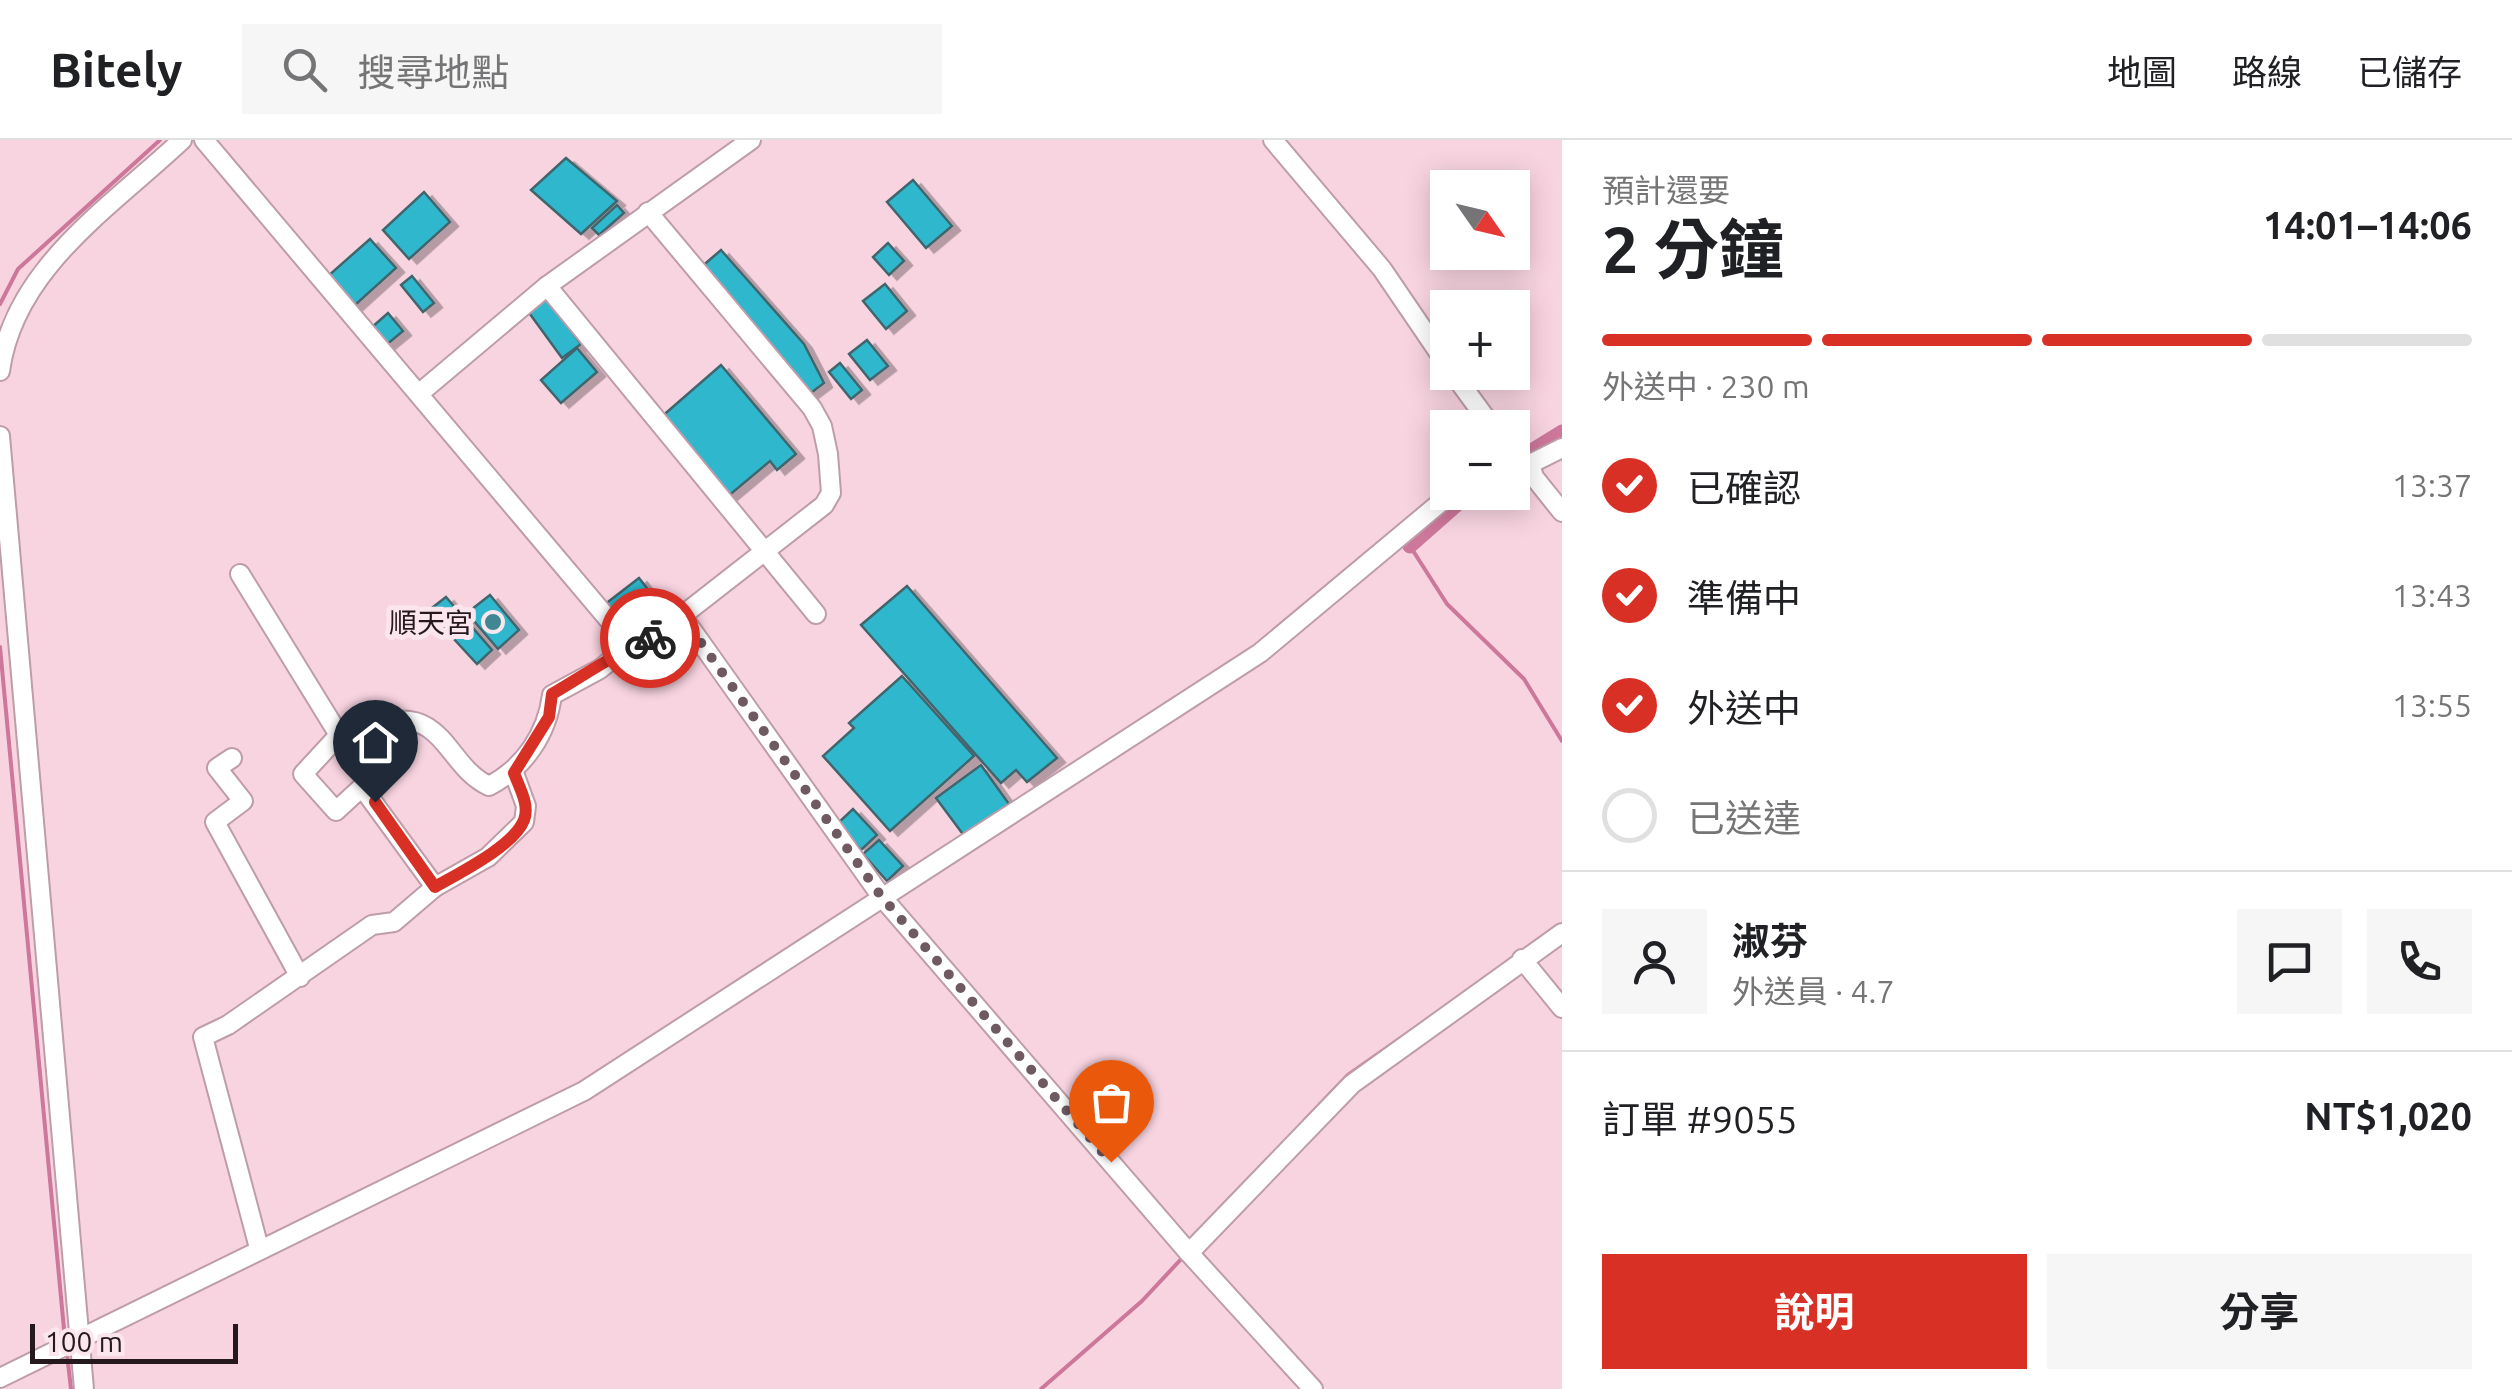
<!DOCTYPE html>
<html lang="zh-TW">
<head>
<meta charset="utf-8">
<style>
	:root { --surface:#fff; --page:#f6f6f6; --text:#202124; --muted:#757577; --line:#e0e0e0; --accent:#d93025 }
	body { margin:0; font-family:Ubuntu,"Noto Sans TC",sans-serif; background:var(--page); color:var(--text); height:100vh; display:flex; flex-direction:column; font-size:38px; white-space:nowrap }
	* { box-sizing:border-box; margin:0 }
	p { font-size:32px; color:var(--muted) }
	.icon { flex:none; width:55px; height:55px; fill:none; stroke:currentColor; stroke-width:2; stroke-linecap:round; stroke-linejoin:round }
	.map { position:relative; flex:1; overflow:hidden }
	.side { display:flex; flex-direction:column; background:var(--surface); width:950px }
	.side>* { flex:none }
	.needle { width:65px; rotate:124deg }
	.controls { position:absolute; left:1430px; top:30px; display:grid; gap:20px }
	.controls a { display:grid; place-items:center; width:100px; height:100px; border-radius:0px; background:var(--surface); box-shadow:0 5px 25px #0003; font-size:50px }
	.scale { position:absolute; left:30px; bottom:25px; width:208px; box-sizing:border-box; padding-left:10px; border:5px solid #25191e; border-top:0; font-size:28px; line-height:35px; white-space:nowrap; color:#25191e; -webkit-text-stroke:8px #fce6ed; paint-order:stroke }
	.pin { position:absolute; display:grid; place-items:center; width:85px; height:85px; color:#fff; margin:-102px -42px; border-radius:50% 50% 50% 0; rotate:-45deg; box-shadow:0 0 10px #0007 }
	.pin .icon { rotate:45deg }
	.courier { position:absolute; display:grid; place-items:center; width:100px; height:100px; margin:-50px; border:8px solid #d93025; border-radius:50%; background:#fff; color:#222; box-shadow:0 2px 12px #0007 }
	.overview em { font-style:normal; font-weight:700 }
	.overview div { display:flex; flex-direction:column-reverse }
	.overview { display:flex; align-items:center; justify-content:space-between; height:170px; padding:0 40px }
	h1 { font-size:65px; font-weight:700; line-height:75px }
	.bar { display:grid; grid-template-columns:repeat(4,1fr); gap:15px 10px; align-content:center; height:120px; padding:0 40px }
	.bar i { height:12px; border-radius:8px; background:var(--line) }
	.bar .current { background:var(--accent) }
	.bar p { grid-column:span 4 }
	.line { display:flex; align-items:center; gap:25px; padding:0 40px; border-top:2px solid var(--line) }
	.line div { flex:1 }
	.round { display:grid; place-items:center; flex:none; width:105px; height:105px; border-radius:0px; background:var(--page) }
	ol { padding:0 40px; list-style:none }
	li { display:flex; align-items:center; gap:30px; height:110px }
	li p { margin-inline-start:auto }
	li .icon { padding:10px; border-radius:50%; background:var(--accent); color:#fff; stroke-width:4 }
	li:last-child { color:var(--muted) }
	li i { width:55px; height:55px; border:5px solid var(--line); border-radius:50% }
	.action { display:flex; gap:20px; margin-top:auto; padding:20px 40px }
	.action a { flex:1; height:115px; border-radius:0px; background:var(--accent); color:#fff; font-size:40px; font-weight:700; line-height:115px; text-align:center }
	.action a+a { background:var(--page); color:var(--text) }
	header { display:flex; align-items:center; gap:60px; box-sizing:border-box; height:140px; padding:0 50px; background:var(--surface); border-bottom:2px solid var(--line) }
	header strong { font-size:48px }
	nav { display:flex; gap:55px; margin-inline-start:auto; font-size:35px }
	.search { width:700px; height:90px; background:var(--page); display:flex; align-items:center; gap:25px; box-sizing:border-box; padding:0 35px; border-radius:0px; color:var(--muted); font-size:38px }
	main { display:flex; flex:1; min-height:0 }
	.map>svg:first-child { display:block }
</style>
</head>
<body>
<header>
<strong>Bitely</strong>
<div class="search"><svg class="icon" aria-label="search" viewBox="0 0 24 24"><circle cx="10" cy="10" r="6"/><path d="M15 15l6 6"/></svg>搜尋地點</div>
<nav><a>地圖</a><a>路線</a><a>已儲存</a></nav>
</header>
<main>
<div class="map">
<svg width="1562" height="1249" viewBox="0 0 1562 1249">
	<defs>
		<filter id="shadow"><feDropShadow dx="8" dy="4.5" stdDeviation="0" flood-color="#0004"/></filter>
	</defs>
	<rect width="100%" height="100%" fill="#f8d4e1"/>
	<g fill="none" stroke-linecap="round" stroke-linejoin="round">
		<g stroke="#cd779b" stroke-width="4">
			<path d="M0,164L18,129L160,0"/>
			<path d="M1410,406L1447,464L1524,539L1562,601"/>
			<path d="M0,507L65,1200"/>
			<path d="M1305,980L1348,935L1465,853"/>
			<path d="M67,1214L71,1249"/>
			<path d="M1041,1249L1142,1161L1184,1116"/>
		</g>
		<g stroke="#cd779b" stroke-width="15">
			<path d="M1512,323L1562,292"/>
			<path d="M1410,406L1471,352"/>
		</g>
	</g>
	<g fill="#2eb7cd" stroke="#40656c" stroke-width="2.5" filter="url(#shadow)">
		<path d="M566,18L617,61L581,94L531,50Z"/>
		<path d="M913,40L952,86L926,108L887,62Z"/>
		<path d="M424,52L450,82L409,119L383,90Z"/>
		<path d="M617,65L624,73L599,95L592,88Z"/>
		<path d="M370,99L396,128L354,166L328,136Z"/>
		<path d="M888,103L904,121L889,135L873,117Z"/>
		<path d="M721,110L804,204L824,243L807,256L699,129Z"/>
		<path d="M412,136L434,163L423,172L401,145Z"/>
		<path d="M885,144L907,171L886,189L863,161Z"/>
		<path d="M546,156L581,204L562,218L527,170Z"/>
		<path d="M388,173L403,191L385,206L371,188Z"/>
		<path d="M867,200L888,226L870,240L849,214Z"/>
		<path d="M577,208L597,232L561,263L541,240Z"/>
		<path d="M840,223L862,250L851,259L829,232Z"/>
		<path d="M721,225L796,314L777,330L770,321L726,358L659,279Z"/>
		<path d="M639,438L665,471L630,499L604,465Z"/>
		<path d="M907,446L1057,618L1027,642L1016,630L1001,643L861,485Z"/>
		<path d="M490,455L519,490L498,509L467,473Z"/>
		<path d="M446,457L492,510L477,524L428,471Z"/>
		<path d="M902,536L974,616L890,691L823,616L854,588L849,583Z"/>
		<path d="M981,625L1009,664L965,697L936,658Z"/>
		<path d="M853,669L877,695L861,710L838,683Z"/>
		<path d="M879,700L903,726L887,741L863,714Z"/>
	</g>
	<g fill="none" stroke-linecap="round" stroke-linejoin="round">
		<g stroke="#be9da9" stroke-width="22">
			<g id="minor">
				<path d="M204,0L630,505"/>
				<path d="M1273,0L1382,129L1448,226"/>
				<path d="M547,146L816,474"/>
				<path d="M0,231C14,128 111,67 182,0"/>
				<path d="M1452,232L1493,288"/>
				<path d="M421,252L547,146L751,0"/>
				<path d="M0,296L84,1249"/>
				<path d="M1512,314L1530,324L1562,308"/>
				<path d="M1530,324L1534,337L1562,372"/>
				<path d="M240,434L339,595L303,634L336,671L362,647L435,747"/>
				<path d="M682,476L881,756L1189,1113L1313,1249"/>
				<path d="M389,582C445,571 447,626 489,646C524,628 547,594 552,555L600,529L630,505L656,496L824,365L831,353L828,314L822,286L812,268L648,72"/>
				<path d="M232,618L217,628L243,661L215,682L300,837"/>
				<path d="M1522,819L1562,868"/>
				<path d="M259,1108L203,897L228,885L372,785L394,782L435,747L488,717L524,682L526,666L514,633"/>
				<path d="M1189,1113L1352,944L1562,793"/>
				<path d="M0,1238L584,951L1260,513L1453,352"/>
			</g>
		</g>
		<use href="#minor" stroke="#fff" stroke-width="18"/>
	</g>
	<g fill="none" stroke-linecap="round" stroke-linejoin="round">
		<path stroke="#6f5a62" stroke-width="10" stroke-dasharray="0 18" d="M650,498L682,476L881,756L1111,1022"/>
		<path stroke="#d93025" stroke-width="12" d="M375,662L435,747C459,733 514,706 524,680C530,665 519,647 514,633L549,577L552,554C581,537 621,510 650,498"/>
	</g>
	<circle fill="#418693" stroke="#fce6ed" stroke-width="4" cx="493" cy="482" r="10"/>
	<g text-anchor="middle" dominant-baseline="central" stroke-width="10" stroke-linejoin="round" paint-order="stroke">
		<g font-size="28" fill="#25191e" stroke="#fce6ed" text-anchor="end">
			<text x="473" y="482">順天宮</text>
		</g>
	</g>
</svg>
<div class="controls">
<a><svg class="needle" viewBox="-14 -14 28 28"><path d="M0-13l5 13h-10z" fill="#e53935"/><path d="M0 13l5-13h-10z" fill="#757577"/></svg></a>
<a>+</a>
<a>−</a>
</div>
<div class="scale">100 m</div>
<div class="pin" style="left:1111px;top:1022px;background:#ea580c"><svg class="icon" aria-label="bag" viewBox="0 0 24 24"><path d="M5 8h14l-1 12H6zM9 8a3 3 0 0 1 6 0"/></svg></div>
<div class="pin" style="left:375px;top:662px;background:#1f2937"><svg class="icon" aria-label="home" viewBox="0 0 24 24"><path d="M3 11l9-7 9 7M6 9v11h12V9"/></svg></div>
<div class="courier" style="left:650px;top:498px"><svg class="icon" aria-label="bike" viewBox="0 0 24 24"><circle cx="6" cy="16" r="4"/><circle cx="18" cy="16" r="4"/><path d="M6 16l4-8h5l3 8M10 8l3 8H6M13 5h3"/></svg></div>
</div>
<section class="side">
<div class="overview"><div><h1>2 分鐘</h1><p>預計還要</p></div><em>14:01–14:06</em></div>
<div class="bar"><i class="current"></i><i class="current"></i><i class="current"></i><i></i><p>外送中 · 230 m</p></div>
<ol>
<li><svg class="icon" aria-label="check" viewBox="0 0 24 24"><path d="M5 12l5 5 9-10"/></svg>已確認<p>13:37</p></li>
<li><svg class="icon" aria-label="check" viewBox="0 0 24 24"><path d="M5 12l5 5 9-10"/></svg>準備中<p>13:43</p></li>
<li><svg class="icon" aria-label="check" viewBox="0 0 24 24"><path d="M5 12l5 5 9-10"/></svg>外送中<p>13:55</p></li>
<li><i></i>已送達</li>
</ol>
<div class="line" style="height:180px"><a class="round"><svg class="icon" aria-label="person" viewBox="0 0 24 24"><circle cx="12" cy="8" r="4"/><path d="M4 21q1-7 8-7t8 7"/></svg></a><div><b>淑芬</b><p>外送員 · 4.7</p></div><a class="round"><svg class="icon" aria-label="chat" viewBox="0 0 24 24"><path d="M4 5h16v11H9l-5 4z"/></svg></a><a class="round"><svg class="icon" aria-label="phone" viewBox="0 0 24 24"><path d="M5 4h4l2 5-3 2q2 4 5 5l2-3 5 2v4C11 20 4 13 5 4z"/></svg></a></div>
<div class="line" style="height:130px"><div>訂單 #9055</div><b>NT$1,020</b></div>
<div class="action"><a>說明</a><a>分享</a></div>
</section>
</main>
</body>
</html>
